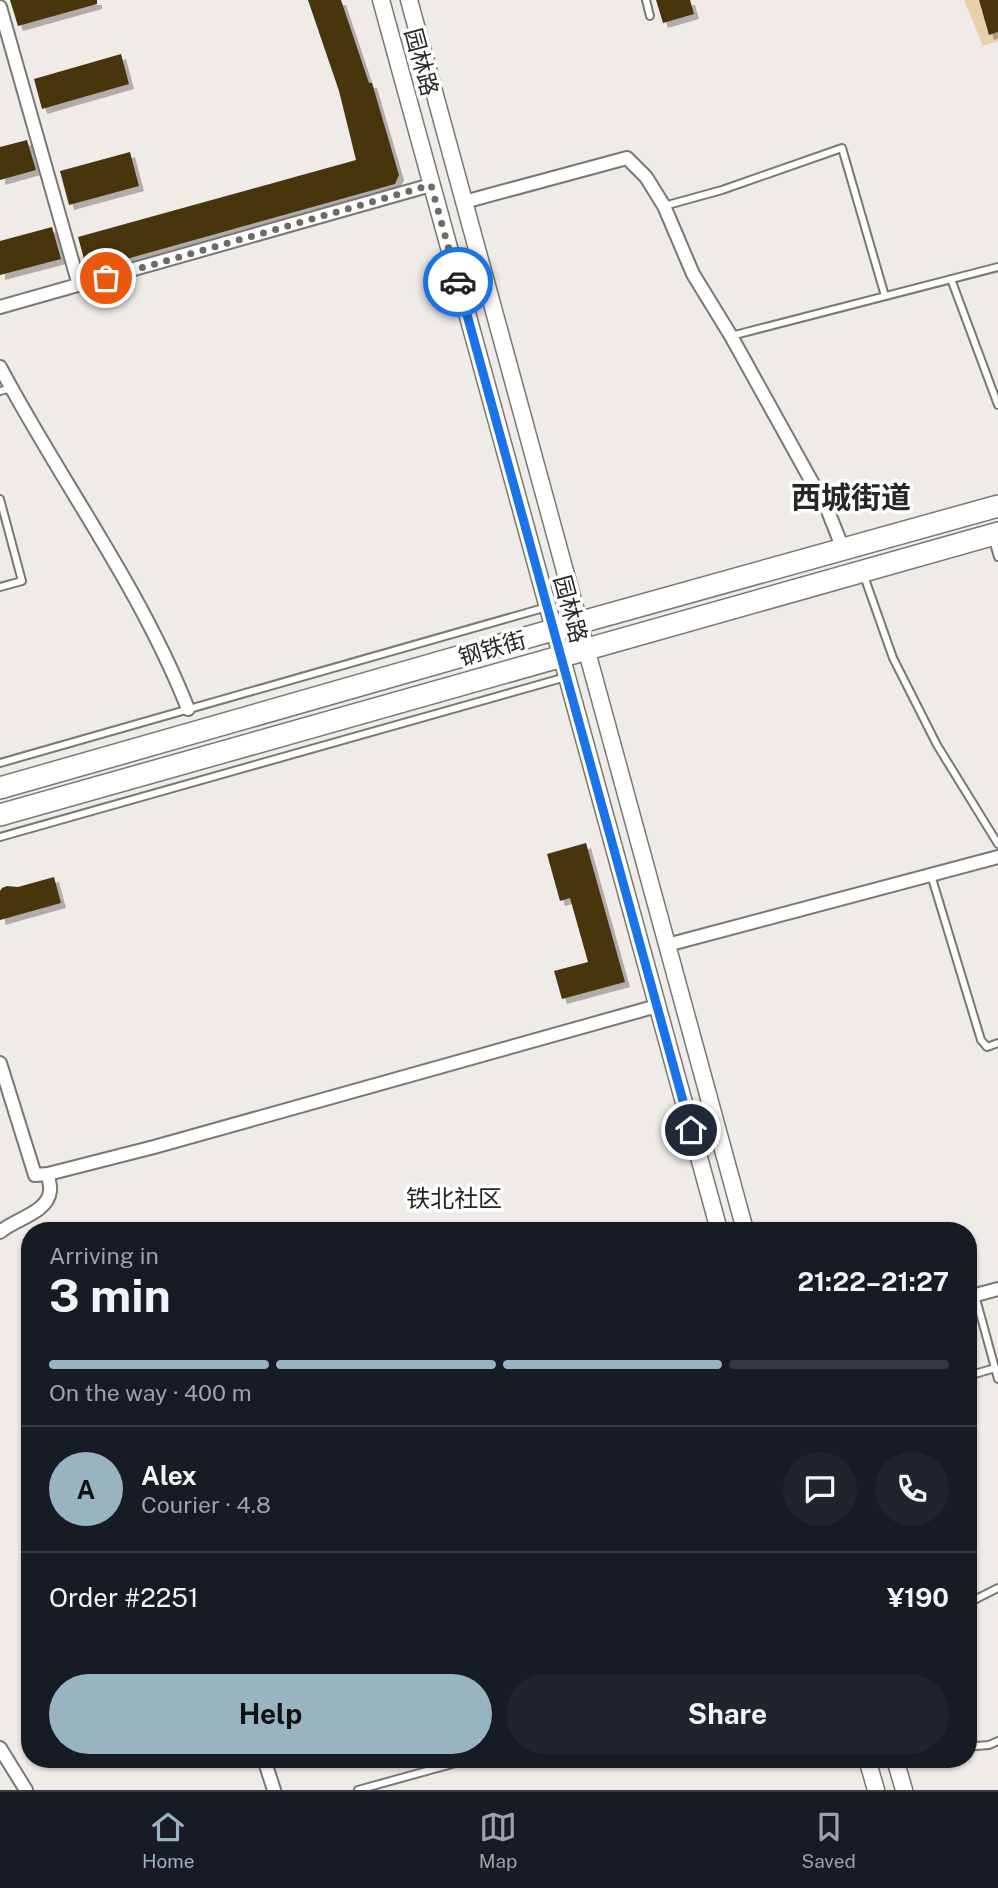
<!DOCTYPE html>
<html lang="en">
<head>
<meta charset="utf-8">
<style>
	:root { --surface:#171b24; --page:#20242c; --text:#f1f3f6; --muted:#9ea1a6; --line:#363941; --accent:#99b4c1 }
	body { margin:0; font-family:"Public Sans","Noto Sans SC",sans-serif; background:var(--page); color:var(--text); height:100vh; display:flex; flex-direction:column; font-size:26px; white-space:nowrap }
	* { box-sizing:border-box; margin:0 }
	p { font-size:23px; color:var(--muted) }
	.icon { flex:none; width:38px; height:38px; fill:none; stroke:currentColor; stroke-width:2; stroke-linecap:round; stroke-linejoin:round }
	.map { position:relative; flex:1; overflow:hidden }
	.panel { position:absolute; left:21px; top:1222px; width:956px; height:546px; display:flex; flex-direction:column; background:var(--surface); border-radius:28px; box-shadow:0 2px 5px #0004 }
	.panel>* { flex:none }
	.pin { position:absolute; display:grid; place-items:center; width:60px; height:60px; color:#fff; margin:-30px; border:4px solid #fff; border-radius:50%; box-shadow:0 2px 7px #0007 }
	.courier { position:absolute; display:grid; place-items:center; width:70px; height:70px; margin:-35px; border:5px solid #1a73e8; border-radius:50%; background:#fff; color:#222; box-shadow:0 2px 9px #0007 }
	.summary em { font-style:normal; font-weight:700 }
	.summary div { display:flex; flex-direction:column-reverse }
	.summary { display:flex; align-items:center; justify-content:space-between; height:119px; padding:0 28px }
	h1 { font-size:46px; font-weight:700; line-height:52px }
	.bar { display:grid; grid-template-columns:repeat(4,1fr); gap:10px 7px; align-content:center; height:84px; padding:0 28px }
	.bar i { height:9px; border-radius:5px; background:var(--line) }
	.bar .active { background:var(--accent) }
	.bar p { grid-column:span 4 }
	.line { display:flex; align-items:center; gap:18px; padding:0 28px; border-top:2px solid var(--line) }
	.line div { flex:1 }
	.round { display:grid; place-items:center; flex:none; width:74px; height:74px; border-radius:37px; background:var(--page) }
	.primary-button { display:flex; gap:14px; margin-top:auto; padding:14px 28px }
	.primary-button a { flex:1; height:80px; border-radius:42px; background:var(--accent); color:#111; font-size:28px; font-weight:700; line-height:80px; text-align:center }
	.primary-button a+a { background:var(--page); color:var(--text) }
	.tabs { display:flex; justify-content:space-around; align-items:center; height:98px; border-top:2px solid var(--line); background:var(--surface); font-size:19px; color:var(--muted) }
	.tabs a { display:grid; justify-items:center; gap:4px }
	.tabs .active { color:var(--accent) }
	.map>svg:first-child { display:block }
</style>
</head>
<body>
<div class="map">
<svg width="998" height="1790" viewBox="0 0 998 1790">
	<defs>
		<filter id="shadow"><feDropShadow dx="5" dy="5" stdDeviation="0" flood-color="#0004"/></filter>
	</defs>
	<rect width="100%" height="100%" fill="#efebe7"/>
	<path fill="#ead0a8" d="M964,0H998V41L983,46Z"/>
	<g fill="#4a3511" filter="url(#shadow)">
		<path d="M10,0H97V4L18,26Z"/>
		<path d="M308,0H341L369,83H372L399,175L395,184L87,270L78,237L356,160L339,91Z"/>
		<path d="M656,0H690L694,14L663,23Z"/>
		<path d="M979,0H998V32L989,35Z"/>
		<path d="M121,54L129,84L42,109L34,79Z"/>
		<path d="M27,140L36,170L0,180V147Z"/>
		<path d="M130,152L139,186L69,205L60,171Z"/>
		<path d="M52,227L61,259L0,275V241Z"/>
		<path d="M586,843L625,982L562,999L554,971L588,962L570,898L560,901L547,854Z"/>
		<path d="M54,877L61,903L0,920V891L2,888L7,886L18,887Z"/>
	</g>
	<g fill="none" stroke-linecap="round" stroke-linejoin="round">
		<g stroke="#7a7873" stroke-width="10">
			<g id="lane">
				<path d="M646,0L650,16"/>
				<path d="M664,206L722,190L842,148L885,296"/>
				<path d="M951,279L998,405"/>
				<path d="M731,336L998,267"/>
				<path d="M0,391L11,388"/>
				<path d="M0,499L22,581L0,587"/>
				<path d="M993,540L998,557"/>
				<path d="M864,576L893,658L937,745L998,844"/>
				<path d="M0,763L547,607"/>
				<path d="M0,837L566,677"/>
				<path d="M931,875L981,1040L987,1047L998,1043"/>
				<path d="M975,1295L998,1379"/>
				<path d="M968,1376L995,1368"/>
				<path d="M968,1603L998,1588"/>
				<path d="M968,1721L972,1743L976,1746L989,1745L998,1741"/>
				<path d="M358,1790L470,1759"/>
			</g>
		</g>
		<g stroke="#7a7873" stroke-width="16">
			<g id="street">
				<path d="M0,7L79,285"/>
				<path d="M464,202L627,158L646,177L664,206L693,274L731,336L828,511L843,549"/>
				<path d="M0,307L431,185"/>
				<path d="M0,367C61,482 140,587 188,709"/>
				<path d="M667,945L998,857"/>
				<path d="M0,1063L35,1175L48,1174L154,1147L657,1006"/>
				<path d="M0,1232C14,1219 48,1213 50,1191C51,1186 48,1179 48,1174"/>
				<path d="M968,1297L998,1289"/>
				<path d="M0,1748L26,1790"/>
				<path d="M264,1759L274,1790"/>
			</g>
		</g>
		<g stroke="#7a7873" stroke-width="19">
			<g id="secondary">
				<path d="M381,0L719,1230"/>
				<path d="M409,0L745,1230"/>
				<path d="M867,1759L876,1790"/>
				<path d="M895,1759L904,1790"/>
			</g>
		</g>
		<g stroke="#7a7873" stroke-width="24">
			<g id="highway">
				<path d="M0,788L553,630L998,506"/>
				<path d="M0,815L998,533"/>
			</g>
		</g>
		<use href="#lane" stroke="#fff" stroke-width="6"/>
		<use href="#street" stroke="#fff" stroke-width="12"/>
		<use href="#secondary" stroke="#fff" stroke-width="16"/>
		<use href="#highway" stroke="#fff" stroke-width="21"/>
	</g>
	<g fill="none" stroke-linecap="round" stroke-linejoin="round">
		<path stroke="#6d6b68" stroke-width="7" stroke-dasharray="0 12.6" d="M106,278L431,185L458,282"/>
		<path stroke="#1a73e8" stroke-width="9" d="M458,282L691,1130"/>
	</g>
	<g text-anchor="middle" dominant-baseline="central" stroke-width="7" stroke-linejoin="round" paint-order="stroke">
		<g font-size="23" fill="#272624" stroke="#fff">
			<text transform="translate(422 62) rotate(75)">园林路</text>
			<text transform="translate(571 609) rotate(75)">园林路</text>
			<text transform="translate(492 648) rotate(-16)">钢铁街</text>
		</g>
		<g font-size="24" fill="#272624" stroke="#fff">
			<text x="454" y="1198">铁北社区</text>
		</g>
		<g font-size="30" font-weight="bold" fill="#272624" stroke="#fff">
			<text x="851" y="497">西城街道</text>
		</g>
	</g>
</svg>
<div class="pin" style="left:106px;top:278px;background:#ea580c"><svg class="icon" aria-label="bag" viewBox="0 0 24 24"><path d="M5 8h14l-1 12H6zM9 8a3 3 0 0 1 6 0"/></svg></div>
<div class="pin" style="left:691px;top:1130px;background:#1f2937"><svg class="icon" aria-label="home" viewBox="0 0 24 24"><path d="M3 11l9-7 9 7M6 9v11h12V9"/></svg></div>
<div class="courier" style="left:458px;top:282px"><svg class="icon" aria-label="car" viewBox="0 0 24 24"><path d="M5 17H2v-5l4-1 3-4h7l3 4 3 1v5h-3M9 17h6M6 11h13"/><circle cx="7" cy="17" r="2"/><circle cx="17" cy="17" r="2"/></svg></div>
<section class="panel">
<div class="summary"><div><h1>3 min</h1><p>Arriving in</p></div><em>21:22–21:27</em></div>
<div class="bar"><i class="active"></i><i class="active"></i><i class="active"></i><i></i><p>On the way · 400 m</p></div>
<div class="line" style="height:126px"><b class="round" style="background:var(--accent);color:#111">A</b><div><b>Alex</b><p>Courier · 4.8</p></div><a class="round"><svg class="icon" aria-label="chat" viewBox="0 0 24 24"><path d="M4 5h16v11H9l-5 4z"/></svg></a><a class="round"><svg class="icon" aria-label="phone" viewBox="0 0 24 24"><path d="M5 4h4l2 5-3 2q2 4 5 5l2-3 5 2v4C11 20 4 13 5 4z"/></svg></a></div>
<div class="line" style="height:91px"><div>Order #2251</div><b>¥190</b></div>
<div class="primary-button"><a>Help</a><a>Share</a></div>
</section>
</div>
<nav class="tabs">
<a class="active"><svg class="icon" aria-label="home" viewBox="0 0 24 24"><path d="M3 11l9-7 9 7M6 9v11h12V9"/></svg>Home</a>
<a><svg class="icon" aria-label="map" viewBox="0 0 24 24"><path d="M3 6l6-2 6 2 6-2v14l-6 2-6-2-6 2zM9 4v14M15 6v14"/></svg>Map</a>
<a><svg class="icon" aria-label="saved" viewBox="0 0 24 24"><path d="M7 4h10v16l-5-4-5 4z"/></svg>Saved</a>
</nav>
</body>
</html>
